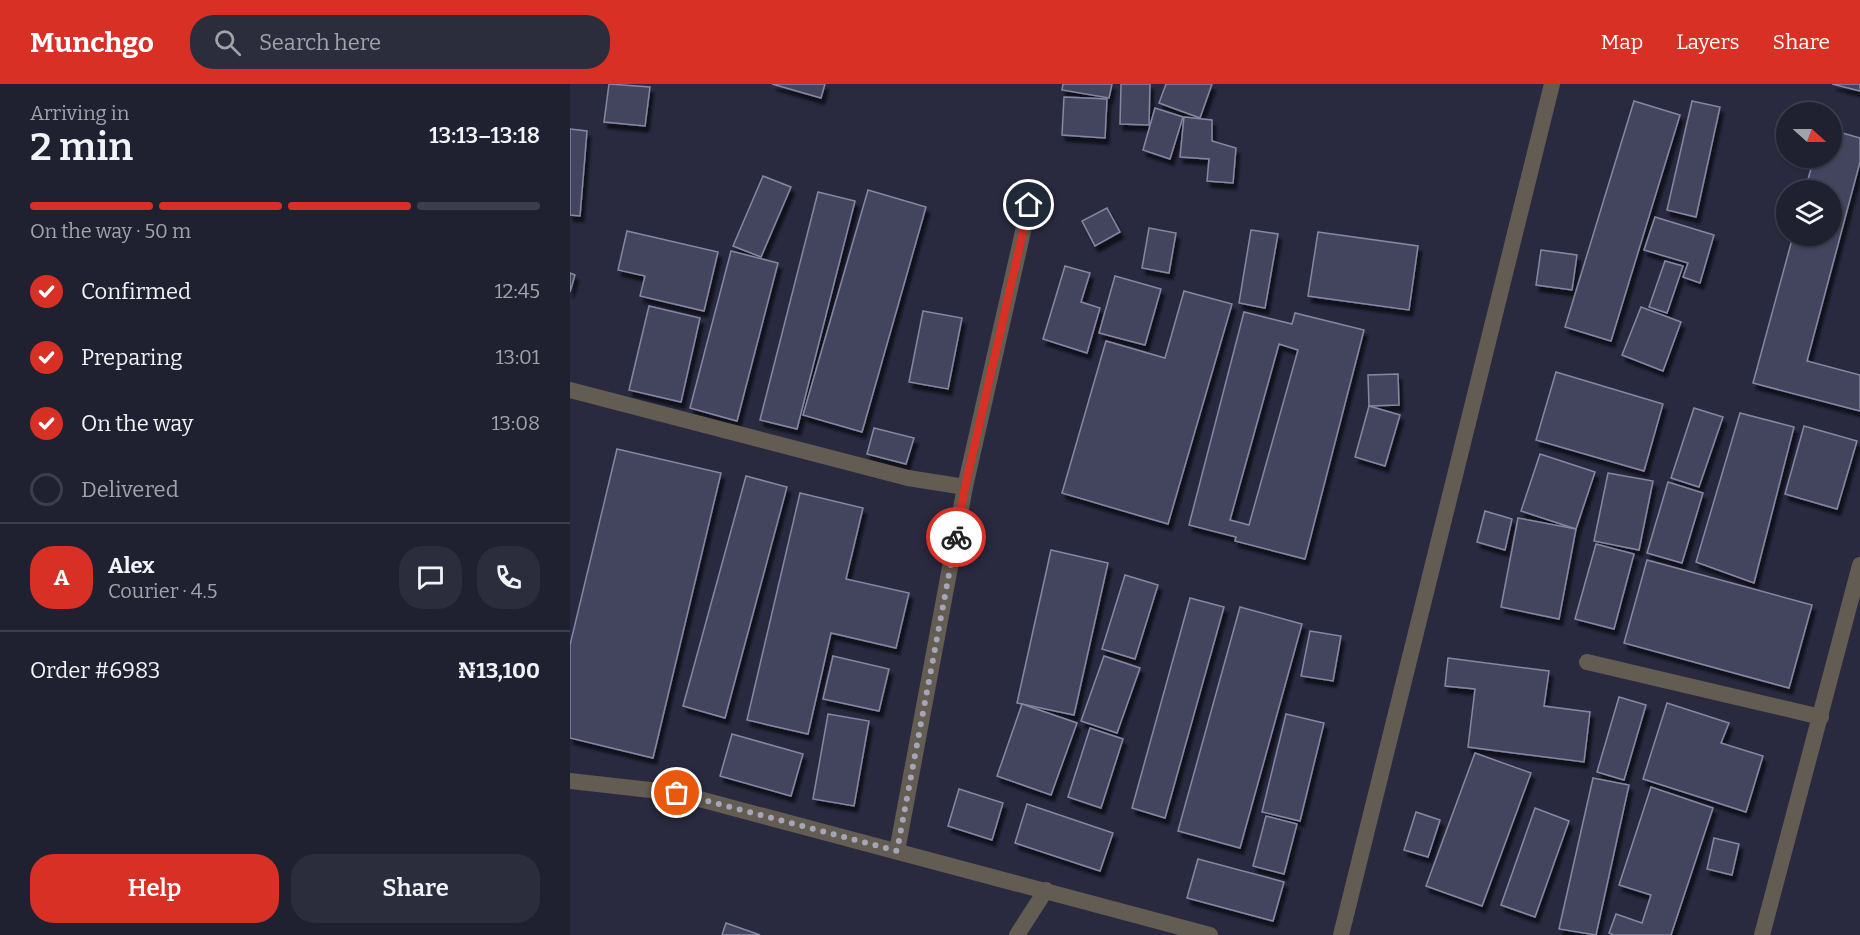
<!DOCTYPE html>
<html lang="en">
<head>
<meta charset="utf-8">
<style>
	:root { --surface:#1f2030; --page:#2c2d3c; --text:#f1f3f6; --muted:#a1a3ab; --line:#3c3e4c; --accent:#d93025 }
	body { margin:0; font-family:Bitter,serif; background:var(--page); color:var(--text); height:100vh; display:flex; flex-direction:column; font-size:22px; white-space:nowrap }
	* { box-sizing:border-box; margin:0 }
	p { font-size:20px; color:var(--muted) }
	.icon { flex:none; width:33px; height:33px; fill:none; stroke:currentColor; stroke-width:2; stroke-linecap:round; stroke-linejoin:round }
	.map { position:relative; flex:1; overflow:hidden }
	.side { display:flex; flex-direction:column; background:var(--surface); width:570px }
	.side>* { flex:none }
	.needle { width:39px; rotate:111deg }
	.fabs { position:absolute; left:1206px; top:18px; display:grid; gap:12px }
	.fabs a { display:grid; place-items:center; width:66px; height:66px; border-radius:50%; background:var(--surface); box-shadow:0 2px 4px #0004,0 0 0 2px var(--line); font-size:30px }
	.pin { position:absolute; display:grid; place-items:center; width:51px; height:51px; color:#fff; margin:-26px; border:3px solid #fff; border-radius:50%; box-shadow:0 2px 6px #0007 }
	.courier { position:absolute; display:grid; place-items:center; width:60px; height:60px; margin:-30px; border:4px solid #d93025; border-radius:50%; background:#fff; color:#222; box-shadow:0 2px 8px #0007 }
	.overview em { font-style:normal; font-weight:600 }
	.overview div { display:flex; flex-direction:column-reverse }
	.overview { display:flex; align-items:center; justify-content:space-between; height:102px; padding:0 30px }
	h1 { font-size:39px; font-weight:600; line-height:45px }
	.bar { display:grid; grid-template-columns:repeat(4,1fr); gap:9px 6px; align-content:center; height:72px; padding:0 30px }
	.bar i { height:8px; border-radius:4px; background:var(--line) }
	.bar .on { background:var(--accent) }
	.bar p { grid-column:span 4 }
	.line { display:flex; align-items:center; gap:15px; padding:0 30px; border-top:2px solid var(--line) }
	.line div { flex:1 }
	.round { display:grid; place-items:center; flex:none; width:63px; height:63px; border-radius:24px; background:var(--page) }
	ol { padding:0 30px; list-style:none }
	li { display:flex; align-items:center; gap:18px; height:66px }
	li p { margin-inline-start:auto }
	li .icon { padding:6px; border-radius:50%; background:var(--accent); color:#fff; stroke-width:4 }
	li:last-child { color:var(--muted) }
	li i { width:33px; height:33px; border:3px solid var(--line); border-radius:50% }
	.cta { display:flex; gap:12px; margin-top:auto; padding:12px 30px }
	.cta a { flex:1; height:69px; border-radius:24px; background:var(--accent); color:#fff; font-size:24px; font-weight:600; line-height:69px; text-align:center }
	.cta a+a { background:var(--page); color:var(--text) }
	header { display:flex; align-items:center; gap:36px; box-sizing:border-box; height:84px; padding:0 30px; background:var(--accent); color:#fff }
	header strong { font-size:28px }
	nav { display:flex; gap:33px; margin-inline-start:auto; font-size:21px }
	.search { width:420px; height:54px; background:var(--page); display:flex; align-items:center; gap:15px; box-sizing:border-box; padding:0 21px; border-radius:24px; color:var(--muted); font-size:22px }
	main { display:flex; flex:1; min-height:0 }
	.map>svg:first-child { display:block }
</style>
</head>
<body>
<header>
<strong>Munchgo</strong>
<div class="search"><svg class="icon" aria-label="search" viewBox="0 0 24 24"><circle cx="10" cy="10" r="6"/><path d="M15 15l6 6"/></svg>Search here</div>
<nav><a>Map</a><a>Layers</a><a>Share</a></nav>
</header>
<main>
<section class="side">
<div class="overview"><div><h1>2 min</h1><p>Arriving in</p></div><em>13:13–13:18</em></div>
<div class="bar"><i class="on"></i><i class="on"></i><i class="on"></i><i></i><p>On the way · 50 m</p></div>
<ol>
<li><svg class="icon" aria-label="check" viewBox="0 0 24 24"><path d="M5 12l5 5 9-10"/></svg>Confirmed<p>12:45</p></li>
<li><svg class="icon" aria-label="check" viewBox="0 0 24 24"><path d="M5 12l5 5 9-10"/></svg>Preparing<p>13:01</p></li>
<li><svg class="icon" aria-label="check" viewBox="0 0 24 24"><path d="M5 12l5 5 9-10"/></svg>On the way<p>13:08</p></li>
<li><i></i>Delivered</li>
</ol>
<div class="line" style="height:108px"><b class="round" style="background:var(--accent);color:#fff">A</b><div><b>Alex</b><p>Courier · 4.5</p></div><a class="round"><svg class="icon" aria-label="chat" viewBox="0 0 24 24"><path d="M4 5h16v11H9l-5 4z"/></svg></a><a class="round"><svg class="icon" aria-label="phone" viewBox="0 0 24 24"><path d="M5 4h4l2 5-3 2q2 4 5 5l2-3 5 2v4C11 20 4 13 5 4z"/></svg></a></div>
<div class="line" style="height:78px"><div>Order #6983</div><b>₦13,100</b></div>
<div class="cta"><a>Help</a><a>Share</a></div>
</section>
<div class="map">
<svg width="1290" height="851" viewBox="0 0 1290 851">
	<defs>
		<filter id="shadow"><feDropShadow dx="3.5" dy="6" stdDeviation="1.5" flood-color="#0009"/></filter>
	</defs>
	<rect width="100%" height="100%" fill="#292a40"/>
	<g fill="#43455d" stroke="#8688a3" stroke-width="1.5" fill-rule="evenodd" filter="url(#shadow)">
		<path d="M39,0L80,3L75,42L34,38Z"/>
		<path d="M202,0H255L251,14Z"/>
		<path d="M493,0H542L539,14L492,6Z"/>
		<path d="M551,0H580L579,41L550,40Z"/>
		<path d="M596,0H642L630,34L589,19Z"/>
		<path d="M1262,0H1290V7Z"/>
		<path d="M494,13L537,15L535,54L492,51Z"/>
		<path d="M1064,17L1110,31L1041,257L995,243Z"/>
		<path d="M1122,17L1150,23L1126,133L1097,126Z"/>
		<path d="M585,24L613,33L600,75L573,66Z"/>
		<path d="M614,33L642,36V57L666,64L663,99L637,97L639,75L610,73Z"/>
		<path d="M0,45L17,47L10,132L0,131Z"/>
		<path d="M1262,46L1290,54V78L1237,277L1290,291V327L1183,299L1223,152H1262V106H1235L1244,74H1262Z"/>
		<path d="M193,92L221,103L191,173L163,162Z"/>
		<path d="M298,106L356,123L292,348L233,331Z"/>
		<path d="M248,108L285,117L227,345L190,336Z"/>
		<path d="M537,124L550,148L525,162L512,137Z"/>
		<path d="M1085,133L1144,151L1130,199L1113,193L1118,179L1074,166Z"/>
		<path d="M579,144L606,149L599,189L572,184Z"/>
		<path d="M681,146L708,150L695,224L669,219Z"/>
		<path d="M57,147L148,168L134,227L70,212L75,192L48,186Z"/>
		<path d="M748,148L848,162L839,226L738,212Z"/>
		<path d="M971,166L1007,171L1002,206L966,201Z"/>
		<path d="M161,167L208,179L167,337L120,324Z"/>
		<path d="M1095,177L1113,182L1097,229L1079,223Z"/>
		<path d="M495,182L520,189L511,218L530,224L517,269L473,255Z"/>
		<path d="M0,189L5,191L0,208Z"/>
		<path d="M545,192L591,205L575,261L529,249Z"/>
		<path d="M614,207L662,220L598,440L492,409L536,257L595,274Z"/>
		<path d="M79,222L130,234L111,318L59,306Z"/>
		<path d="M1071,223L1111,238L1093,287L1052,271Z"/>
		<path d="M353,227L392,234L378,305L339,298Z"/>
		<path d="M674,228L722,240L725,229L794,246L735,475L665,457L666,453L619,441ZM709,260L728,266L679,441L660,436Z"/>
		<path d="M986,288L1093,320L1074,387L966,356Z"/>
		<path d="M828,290L829,321L799,322L798,291Z"/>
		<path d="M799,322L830,331L815,382L785,373Z"/>
		<path d="M1124,324L1153,333L1129,403L1101,394Z"/>
		<path d="M1170,329L1224,343L1184,499L1126,478Z"/>
		<path d="M1234,342L1287,357L1267,425L1215,410Z"/>
		<path d="M304,344L344,354L336,380L297,370Z"/>
		<path d="M47,365L151,389L83,674L0,654V561Z"/>
		<path d="M970,370L1025,388L1006,445L951,427Z"/>
		<path d="M1038,389L1083,397L1069,466L1024,457Z"/>
		<path d="M176,392L217,403L155,634L113,622Z"/>
		<path d="M1098,398L1133,409L1112,479L1077,469Z"/>
		<path d="M230,409L293,424L276,495L339,509L326,564L261,549L238,650L177,636Z"/>
		<path d="M915,427L942,435L935,466L907,458Z"/>
		<path d="M948,434L1006,445L989,535L931,523Z"/>
		<path d="M1026,460L1064,470L1044,545L1005,535Z"/>
		<path d="M481,466L538,479L504,631L447,619Z"/>
		<path d="M1077,476L1242,521L1219,604L1054,559Z"/>
		<path d="M555,491L588,501L565,575L532,565Z"/>
		<path d="M620,514L654,523L595,734L562,724Z"/>
		<path d="M670,523L732,540L670,764L608,747Z"/>
		<path d="M740,547L771,552L763,597L731,592Z"/>
		<path d="M263,572L319,585L309,627L253,615Z"/>
		<path d="M534,572L570,584L547,649L511,637Z"/>
		<path d="M878,574L979,587L974,622L1020,628L1014,678L898,663L905,605L875,602Z"/>
		<path d="M1049,613L1076,621L1054,696L1027,688Z"/>
		<path d="M1097,619L1159,639L1151,659L1193,672L1176,728L1073,695Z"/>
		<path d="M452,620L507,639L481,711L427,692Z"/>
		<path d="M258,630L299,637L284,722L243,715Z"/>
		<path d="M716,630L754,639L730,737L692,728Z"/>
		<path d="M520,644L553,655L531,724L498,713Z"/>
		<path d="M162,650L233,670L221,712L150,692Z"/>
		<path d="M905,669L961,689L912,822L856,802Z"/>
		<path d="M1023,694L1059,701L1026,851L989,845Z"/>
		<path d="M1081,703L1143,724L1101,851H1044L1039,849L1046,830L1072,839L1081,811L1049,801Z"/>
		<path d="M389,705L433,719L422,756L378,742Z"/>
		<path d="M457,720L543,749L530,787L445,759Z"/>
		<path d="M965,724L999,737L965,833L931,821Z"/>
		<path d="M846,728L870,736L858,773L834,766Z"/>
		<path d="M696,732L727,740L714,790L683,782Z"/>
		<path d="M1144,754L1169,760L1162,791L1137,785Z"/>
		<path d="M628,775L714,798L703,837L617,814Z"/>
		<path d="M156,839L190,851H152Z"/>
	</g>
	<g fill="none" stroke-linecap="round" stroke-linejoin="round">
		<g stroke="#625c52" stroke-width="16">
			<path d="M0,306L338,394L395,403L327,767"/>
			<path d="M395,403L459,121"/>
			<path d="M1017,578L1251,633"/>
			<path d="M0,697L107,709L640,851"/>
			<path d="M447,851L476,806"/>
			<path d="M771,851L982,0"/>
			<path d="M1192,851L1290,481"/>
		</g>
	</g>
	<g fill="none" stroke-linecap="round" stroke-linejoin="round">
		<path stroke="#a4a5b6" stroke-width="6" stroke-dasharray="0 10.8" d="M107,709L327,767L386,453"/>
		<path stroke="#d93025" stroke-width="8" d="M386,453L395,403L459,121"/>
	</g>
</svg>
<div class="fabs">
<a><svg class="needle" viewBox="-14 -14 28 28"><path d="M0-13l5 13h-10z" fill="#e53935"/><path d="M0 13l5-13h-10z" fill="#a1a3ab"/></svg></a>
<a><svg class="icon" aria-label="layers" viewBox="0 0 24 24"><path d="M12 4l9 5-9 5-9-5zM3 14l9 5 9-5"/></svg></a>
</div>
<div class="pin" style="left:107px;top:709px;background:#ea580c"><svg class="icon" aria-label="bag" viewBox="0 0 24 24"><path d="M5 8h14l-1 12H6zM9 8a3 3 0 0 1 6 0"/></svg></div>
<div class="pin" style="left:459px;top:121px;background:#1f2937"><svg class="icon" aria-label="home" viewBox="0 0 24 24"><path d="M3 11l9-7 9 7M6 9v11h12V9"/></svg></div>
<div class="courier" style="left:386px;top:453px"><svg class="icon" aria-label="bike" viewBox="0 0 24 24"><circle cx="6" cy="16" r="4"/><circle cx="18" cy="16" r="4"/><path d="M6 16l4-8h5l3 8M10 8l3 8H6M13 5h3"/></svg></div>
</div>
</main>
</body>
</html>
